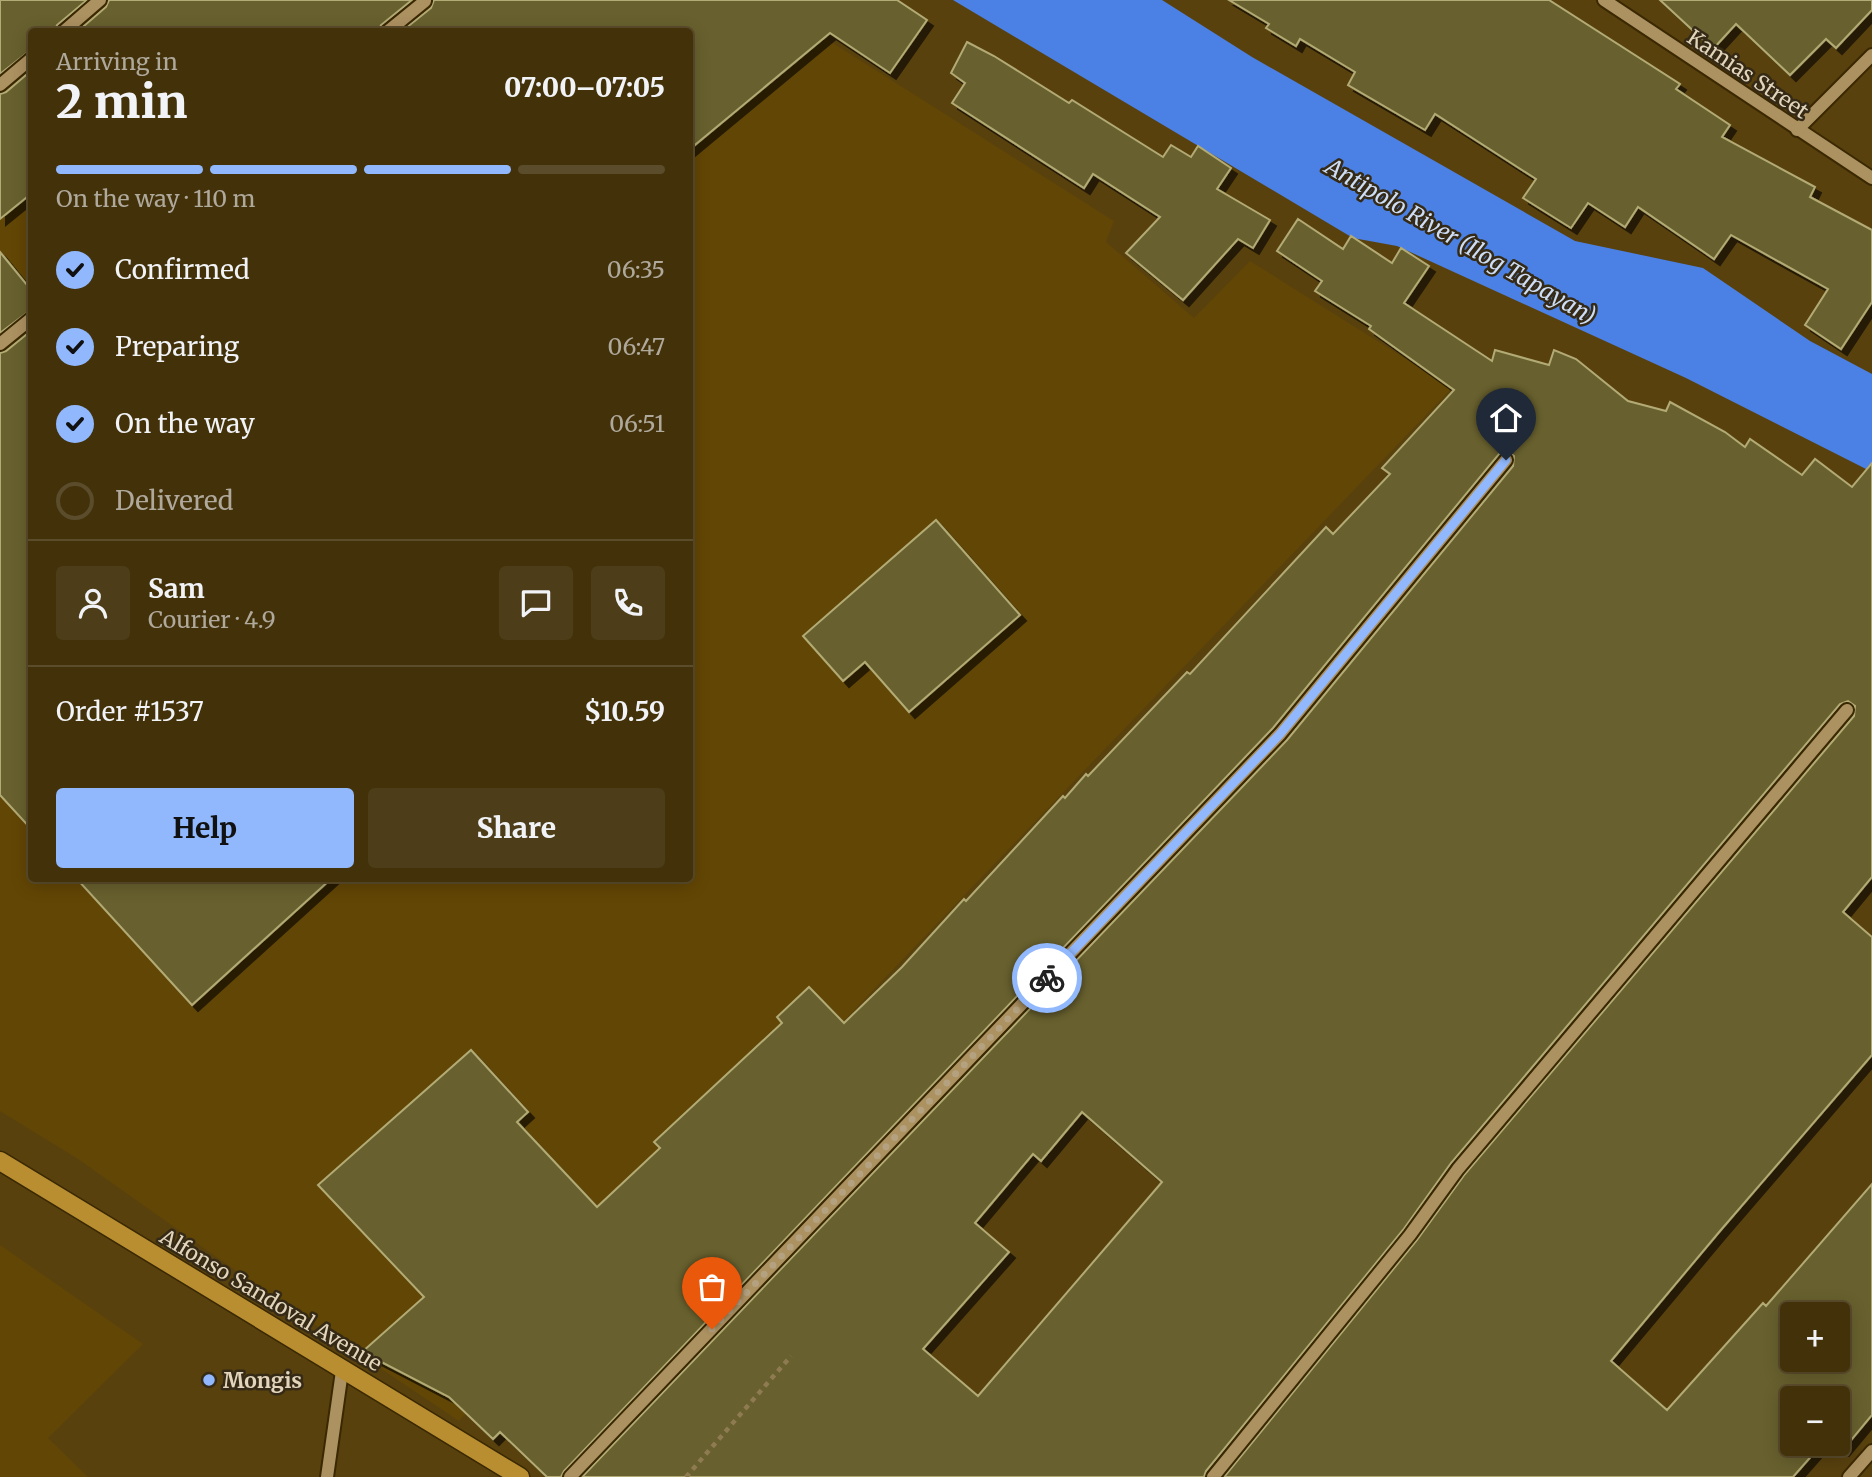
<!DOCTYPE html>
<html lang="en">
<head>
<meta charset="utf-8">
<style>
	:root { --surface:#43310a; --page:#4d3d18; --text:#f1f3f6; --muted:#afa99c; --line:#5b4c2b; --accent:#91b8fd }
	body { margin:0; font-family:Merriweather,serif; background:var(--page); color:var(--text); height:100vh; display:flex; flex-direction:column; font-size:26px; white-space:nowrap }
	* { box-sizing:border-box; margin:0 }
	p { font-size:23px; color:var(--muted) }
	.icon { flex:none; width:38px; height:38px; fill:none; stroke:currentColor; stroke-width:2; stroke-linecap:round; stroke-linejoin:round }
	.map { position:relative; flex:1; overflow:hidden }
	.details { position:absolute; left:28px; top:28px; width:665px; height:854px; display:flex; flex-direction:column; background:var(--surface); border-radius:7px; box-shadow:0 4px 18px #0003,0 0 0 2px var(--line) }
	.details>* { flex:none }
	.buttons { position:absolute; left:1780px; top:1302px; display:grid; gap:14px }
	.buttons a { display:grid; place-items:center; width:70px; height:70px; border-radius:7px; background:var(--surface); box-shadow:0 4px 18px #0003,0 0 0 2px var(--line); font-size:35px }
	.pin { position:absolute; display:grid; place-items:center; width:60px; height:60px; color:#fff; margin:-72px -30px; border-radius:50% 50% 50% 0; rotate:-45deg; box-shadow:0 0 7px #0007 }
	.pin .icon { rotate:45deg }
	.courier { position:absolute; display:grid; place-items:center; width:70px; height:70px; margin:-35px; border:5px solid #91b8fd; border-radius:50%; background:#fff; color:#222; box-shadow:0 2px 9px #0007 }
	.overview em { font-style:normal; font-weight:800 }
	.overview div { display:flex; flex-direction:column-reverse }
	.overview { display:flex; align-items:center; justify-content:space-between; height:119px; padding:0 28px }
	h1 { font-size:46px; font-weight:800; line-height:52px }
	.bar { display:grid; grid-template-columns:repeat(4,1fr); gap:10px 7px; align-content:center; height:84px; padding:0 28px }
	.bar i { height:9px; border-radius:5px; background:var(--line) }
	.bar .active { background:var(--accent) }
	.bar p { grid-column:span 4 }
	.line { display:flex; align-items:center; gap:18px; padding:0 28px; border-top:2px solid var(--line) }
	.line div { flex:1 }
	.round { display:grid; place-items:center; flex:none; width:74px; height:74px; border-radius:7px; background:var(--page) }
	ol { padding:0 28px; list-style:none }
	li { display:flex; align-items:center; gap:21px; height:77px }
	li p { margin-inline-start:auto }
	li .icon { padding:7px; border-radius:50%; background:var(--accent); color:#111; stroke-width:4 }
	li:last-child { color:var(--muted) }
	li i { width:38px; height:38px; border:4px solid var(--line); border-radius:50% }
	.action { display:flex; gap:14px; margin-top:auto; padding:14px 28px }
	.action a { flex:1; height:80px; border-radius:7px; background:var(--accent); color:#111; font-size:28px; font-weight:800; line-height:80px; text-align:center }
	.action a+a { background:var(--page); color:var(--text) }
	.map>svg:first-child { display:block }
</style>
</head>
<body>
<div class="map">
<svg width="1872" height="1477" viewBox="0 0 1872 1477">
	<defs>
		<filter id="shadow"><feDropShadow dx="6" dy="6" stdDeviation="0" flood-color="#0009"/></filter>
	</defs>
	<rect width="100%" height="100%" fill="#59410e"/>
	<g fill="#624605">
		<path d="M109,0H750L756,6L828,40L1114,221L1106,242L1194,318L1250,261L1452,388L459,1421L259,1287L78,1159L0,1111V92L31,65L32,878H690V32L72,31Z"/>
		<path d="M0,1245L143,1344L48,1438L88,1477H0Z"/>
	</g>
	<path fill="#4b81e5" d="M953,0H1162L1252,57L1575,241L1703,268L1810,341L1872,374V472L1686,378L1397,246L1353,238Z"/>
	<g fill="#68612d" stroke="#b3ab76" stroke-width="2" fill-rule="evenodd" filter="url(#shadow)">
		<path d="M0,0H87L57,25L54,32H32V49L0,74Z"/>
		<path d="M109,0H412L381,25L378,32H77L106,7Z"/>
		<path d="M434,0H897L927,20L890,73L830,33L690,149V32H401L431,8Z"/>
		<path d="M1229,0H1549L1680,84L1676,89L1730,125L1722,137L1815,187L1810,197L1872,230V302L1841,349L1805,325L1828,289L1731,235L1714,259L1638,207L1625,227L1588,203L1571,228L1523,198L1536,179L1435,114L1425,130L1348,85L1355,72L1300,39L1296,46L1266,28L1269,24Z"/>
		<path d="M1660,0H1872V10L1836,48L1826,39L1790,75L1736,24L1713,49Z"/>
		<path d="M967,42L994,56L1069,103L1072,100L1163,157L1171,145L1191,157L1198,146L1231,168L1217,189L1270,220L1253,248L1238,239L1183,300L1126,253L1160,217L1093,174L1084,188L952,103L965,83L951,73Z"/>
		<path d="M32,70V193L0,219V94L6,92Z"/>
		<path d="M1298,219L1343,249L1351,236L1392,263L1401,248L1429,266L1404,303L1492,361L1495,350L1549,365L1554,350L1576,359L1628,401L1666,411L1670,402L1725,432L1745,447L1750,439L1802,475L1815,459L1852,487L1872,463V877L1843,912L1872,937V1055L1720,1231L1611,1361L1667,1410L1763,1303L1766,1306L1872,1184V1415L1843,1450L1835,1444H1838V1398H1792V1444H1822L1793,1477H1224L1417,1240L1465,1174L1854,716L1855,706L1848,701L1840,704L1451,1163L1403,1230L1206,1471L1204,1477H582L1287,740L1513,466L1514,456L1507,451L1499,454L1273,728L564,1471L561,1477H547L500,1432L493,1439L449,1397L362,1352L424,1297L318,1185L471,1050L528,1112L517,1122L597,1207L660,1148L654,1142L782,1023L777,1017L809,987L844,1023L902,967L964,899L966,901L1063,796L1065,798L1086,774L1088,776L1187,672L1190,674L1326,527L1333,534L1390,474L1382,468L1454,390L1369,329L1371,326L1315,291L1322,281L1277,251ZM1082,1112L1162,1182L978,1396L923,1349L1009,1252L975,1223L1033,1154L1041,1161ZM1792,1314H1838V1360H1792Z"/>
		<path d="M0,252L32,291V309L0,333Z"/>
		<path d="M32,330V830L0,795V353L6,351Z"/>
		<path d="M936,520L1020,615L909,712L865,662L843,681L803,636Z"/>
		<path d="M76,878H332L192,1005Z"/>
	</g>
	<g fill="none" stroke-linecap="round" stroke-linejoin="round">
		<g stroke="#3a2802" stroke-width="16">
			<g id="minor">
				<path d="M1604,0L1872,178"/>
				<path d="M63,32L100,0"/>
				<path d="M387,32L425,1"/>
				<path d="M0,85L32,58"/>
				<path d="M1797,130L1872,55"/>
				<path d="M0,344L32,318"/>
				<path d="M327,1477L342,1371"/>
				<path d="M570,1477L1280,734L1506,460"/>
				<path d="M1213,1477L1410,1235L1458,1169L1847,710"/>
				<path d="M1849,1477L1872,1451"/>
			</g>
		</g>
		<g stroke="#3a2802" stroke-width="21">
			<path id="major" d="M0,1161L520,1477"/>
		</g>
		<path stroke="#8f7b52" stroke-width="4.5" stroke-dasharray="5 5" stroke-linecap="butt" d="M686,1477L791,1356"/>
		<use href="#minor" stroke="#ac9161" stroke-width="12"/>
		<use href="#major" stroke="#b88e31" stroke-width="18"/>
	</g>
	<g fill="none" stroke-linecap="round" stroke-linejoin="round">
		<path stroke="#b3a17f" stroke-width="7" stroke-dasharray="0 12.6" d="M712,1329L1047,978"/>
		<path stroke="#91b8fd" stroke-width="9" d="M1047,978L1280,734L1506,460"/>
	</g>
	<circle fill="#91b8fd" stroke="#352a16" stroke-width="2.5" cx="209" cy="1380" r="7"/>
	<g text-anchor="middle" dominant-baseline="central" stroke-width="5" stroke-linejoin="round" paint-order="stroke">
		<g font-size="21" fill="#e3d5bc" stroke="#352a16">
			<text transform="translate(1748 74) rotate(34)">Kamias Street</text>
			<text transform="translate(271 1300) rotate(31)">Alfonso Sandoval Avenue</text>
		</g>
		<g font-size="21" font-weight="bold" fill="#e3d5bc" stroke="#352a16" text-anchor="start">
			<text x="223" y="1380">Mongis</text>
		</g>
		<g font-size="23" font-style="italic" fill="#ceddf6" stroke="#352a16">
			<text transform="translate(1461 241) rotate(30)">Antipolo River (Ilog Tapayan)</text>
		</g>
	</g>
</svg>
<div class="buttons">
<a>+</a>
<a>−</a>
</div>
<div class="pin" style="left:712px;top:1329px;background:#ea580c"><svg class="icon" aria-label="bag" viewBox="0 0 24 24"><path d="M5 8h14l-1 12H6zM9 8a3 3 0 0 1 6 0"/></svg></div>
<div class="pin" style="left:1506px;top:460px;background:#1f2937"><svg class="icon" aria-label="home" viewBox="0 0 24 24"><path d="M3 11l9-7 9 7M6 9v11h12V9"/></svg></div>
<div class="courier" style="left:1047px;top:978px"><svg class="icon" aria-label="bike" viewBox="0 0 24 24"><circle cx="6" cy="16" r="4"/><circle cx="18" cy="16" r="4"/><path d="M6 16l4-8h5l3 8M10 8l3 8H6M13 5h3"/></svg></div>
<section class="details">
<div class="overview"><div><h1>2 min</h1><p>Arriving in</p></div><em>07:00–07:05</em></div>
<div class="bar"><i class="active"></i><i class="active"></i><i class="active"></i><i></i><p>On the way · 110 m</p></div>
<ol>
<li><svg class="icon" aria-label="check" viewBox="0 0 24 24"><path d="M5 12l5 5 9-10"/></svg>Confirmed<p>06:35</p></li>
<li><svg class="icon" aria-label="check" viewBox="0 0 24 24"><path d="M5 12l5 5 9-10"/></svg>Preparing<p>06:47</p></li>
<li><svg class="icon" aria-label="check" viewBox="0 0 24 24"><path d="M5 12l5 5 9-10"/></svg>On the way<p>06:51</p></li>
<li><i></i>Delivered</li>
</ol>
<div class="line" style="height:126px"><a class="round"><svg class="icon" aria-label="person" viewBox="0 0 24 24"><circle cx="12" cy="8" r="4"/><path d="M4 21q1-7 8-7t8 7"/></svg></a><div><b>Sam</b><p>Courier · 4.9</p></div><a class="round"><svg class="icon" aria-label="chat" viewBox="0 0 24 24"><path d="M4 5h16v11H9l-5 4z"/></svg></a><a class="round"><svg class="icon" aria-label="phone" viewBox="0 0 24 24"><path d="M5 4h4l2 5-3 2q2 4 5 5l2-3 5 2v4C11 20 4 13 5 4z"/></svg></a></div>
<div class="line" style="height:91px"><div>Order #1537</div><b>$10.59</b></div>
<div class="action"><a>Help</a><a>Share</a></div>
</section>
</div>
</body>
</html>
